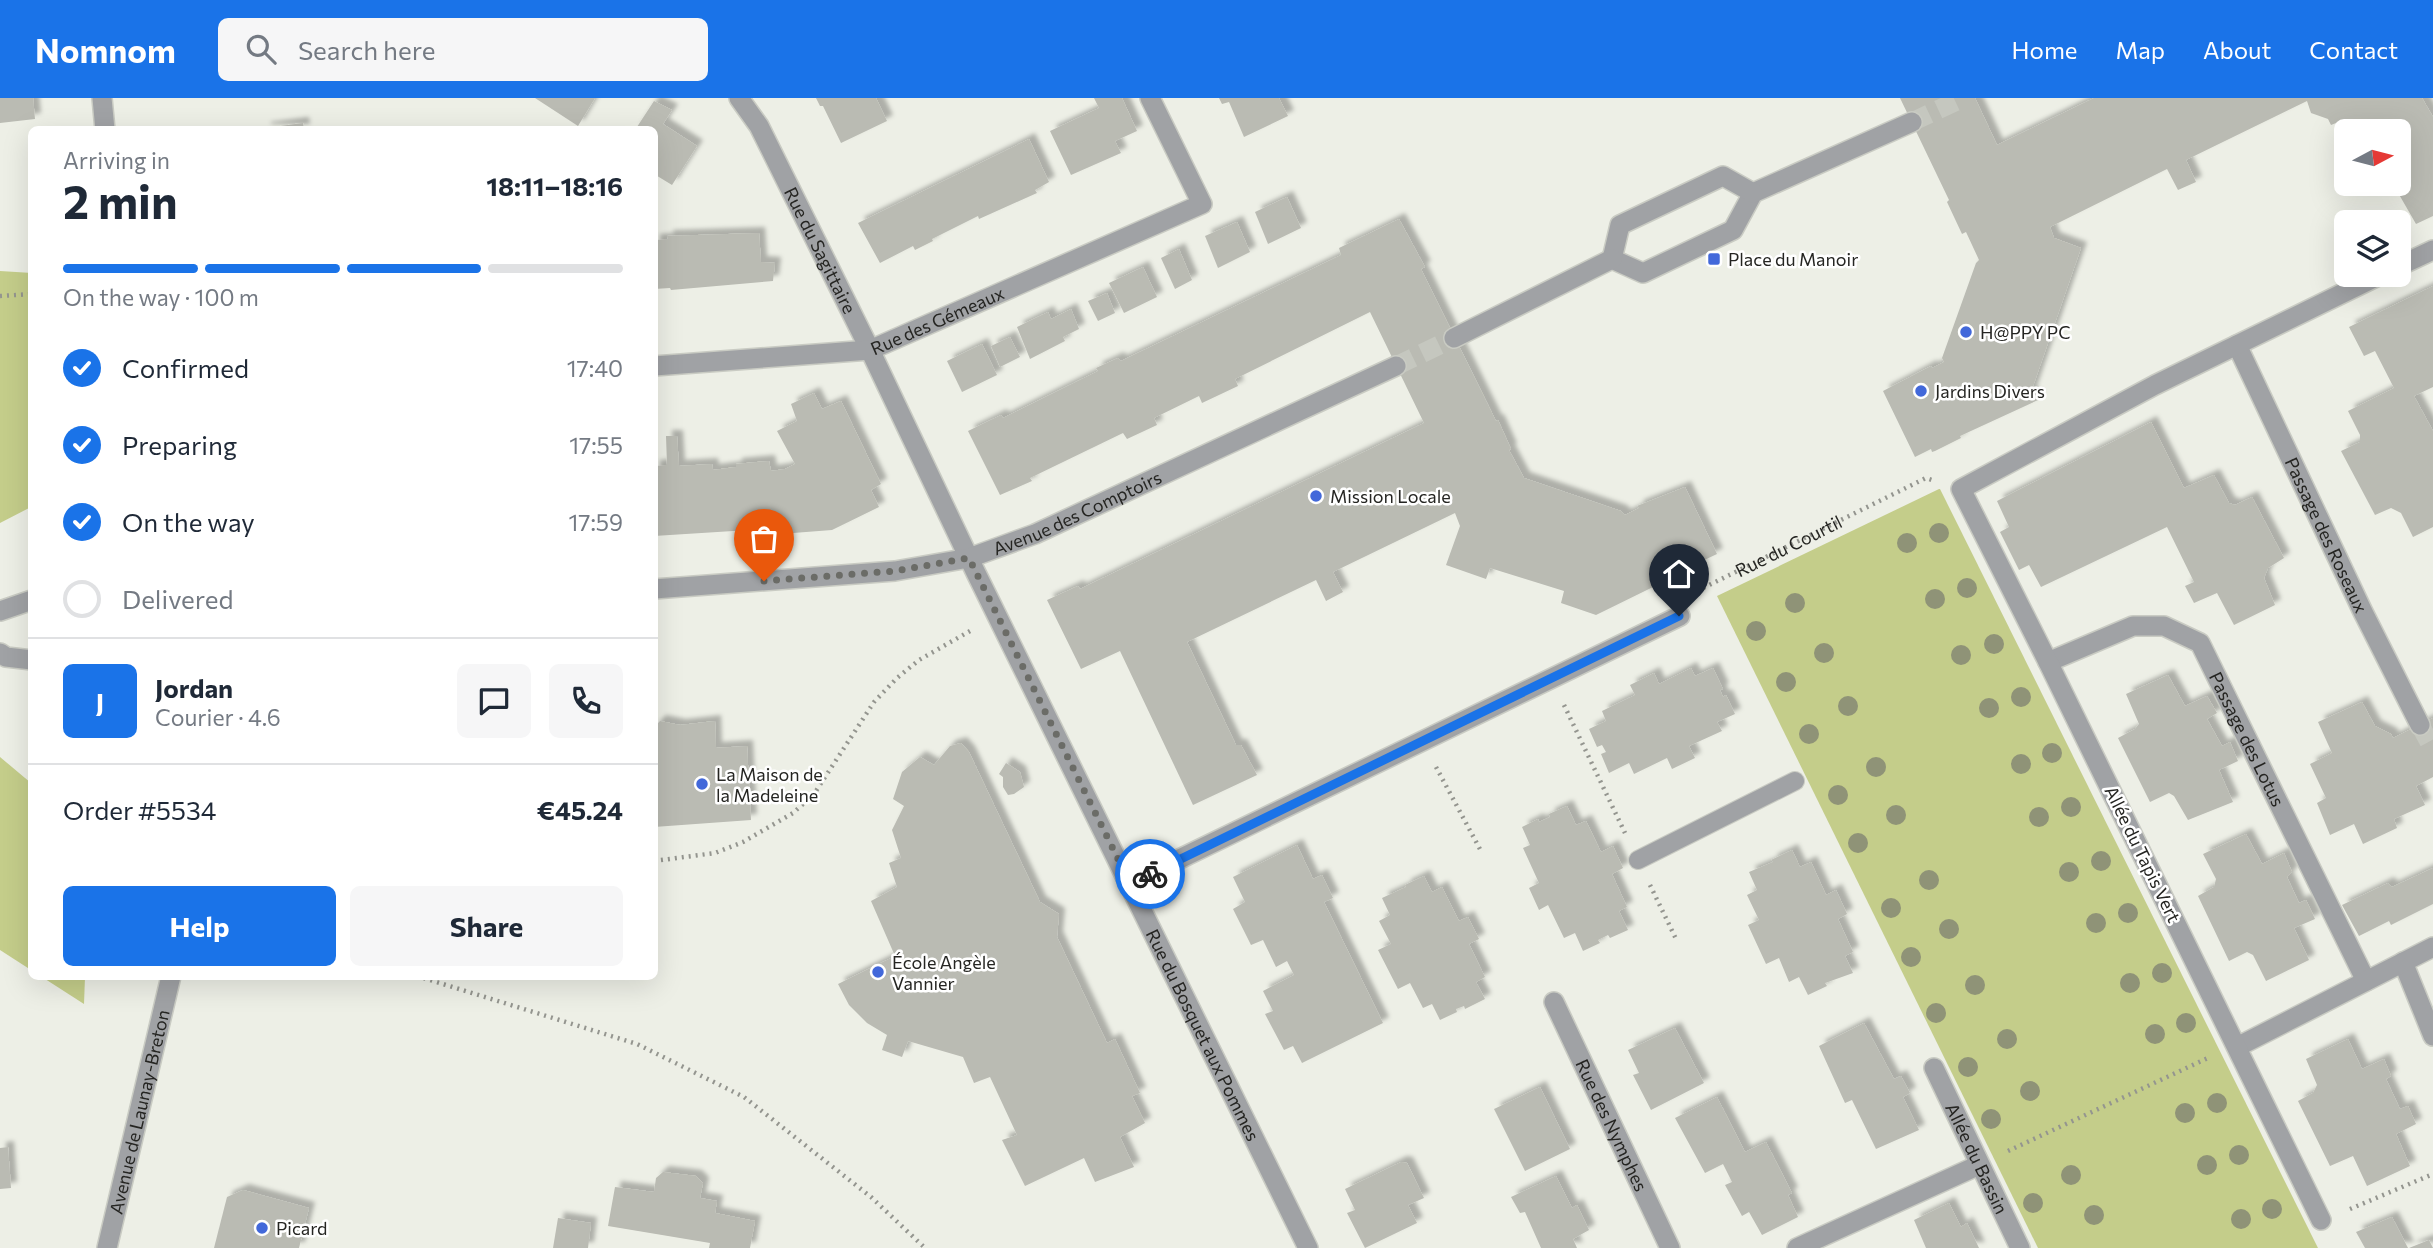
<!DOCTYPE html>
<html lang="en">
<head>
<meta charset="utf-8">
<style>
	:root { --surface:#fff; --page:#f6f6f7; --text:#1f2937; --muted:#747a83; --line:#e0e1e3; --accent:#1a73e8 }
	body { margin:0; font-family:Commissioner,sans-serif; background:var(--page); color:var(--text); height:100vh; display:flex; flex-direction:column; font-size:26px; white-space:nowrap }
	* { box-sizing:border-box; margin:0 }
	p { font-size:23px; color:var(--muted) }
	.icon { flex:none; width:38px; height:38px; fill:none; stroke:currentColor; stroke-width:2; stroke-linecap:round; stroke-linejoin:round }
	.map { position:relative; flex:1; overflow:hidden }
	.drawer { position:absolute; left:28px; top:28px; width:630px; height:854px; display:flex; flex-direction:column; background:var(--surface); border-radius:10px; box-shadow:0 7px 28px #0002 }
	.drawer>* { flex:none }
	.needle { width:46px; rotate:83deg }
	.fabs { position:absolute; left:2334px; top:21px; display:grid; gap:14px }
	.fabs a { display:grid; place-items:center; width:77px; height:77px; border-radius:10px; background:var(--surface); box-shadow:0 7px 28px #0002; font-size:35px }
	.pin { position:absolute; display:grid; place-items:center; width:60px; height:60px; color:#fff; margin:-72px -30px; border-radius:50% 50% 50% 0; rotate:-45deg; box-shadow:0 0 7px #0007 }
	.pin .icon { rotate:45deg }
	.courier { position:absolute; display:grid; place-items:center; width:70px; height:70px; margin:-35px; border:5px solid #1a73e8; border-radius:50%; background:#fff; color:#222; box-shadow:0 2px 9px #0007 }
	.headline em { font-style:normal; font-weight:700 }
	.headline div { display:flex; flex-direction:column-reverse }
	.headline { display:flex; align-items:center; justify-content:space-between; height:119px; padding:0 35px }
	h1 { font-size:46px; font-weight:700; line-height:52px }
	.bar { display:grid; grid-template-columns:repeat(4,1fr); gap:10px 7px; align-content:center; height:84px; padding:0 35px }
	.bar i { height:9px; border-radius:5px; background:var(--line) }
	.bar .on { background:var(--accent) }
	.bar p { grid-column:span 4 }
	.line { display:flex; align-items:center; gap:18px; padding:0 35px; border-top:2px solid var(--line) }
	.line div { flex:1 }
	.round { display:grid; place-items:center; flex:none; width:74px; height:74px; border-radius:10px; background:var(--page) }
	ol { padding:0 35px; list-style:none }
	li { display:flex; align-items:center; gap:21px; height:77px }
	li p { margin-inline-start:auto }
	li .icon { padding:7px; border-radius:50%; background:var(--accent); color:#fff; stroke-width:4 }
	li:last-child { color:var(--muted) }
	li i { width:38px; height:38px; border:4px solid var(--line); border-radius:50% }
	.cta { display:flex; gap:14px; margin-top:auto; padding:14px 35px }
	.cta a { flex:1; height:80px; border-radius:10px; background:var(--accent); color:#fff; font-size:28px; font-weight:700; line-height:80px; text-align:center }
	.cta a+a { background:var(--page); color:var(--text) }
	header { display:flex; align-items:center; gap:42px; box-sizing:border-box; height:98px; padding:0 35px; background:var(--accent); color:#fff }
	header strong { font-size:33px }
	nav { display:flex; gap:38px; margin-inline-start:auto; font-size:24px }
	.search { width:490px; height:63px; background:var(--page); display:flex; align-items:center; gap:18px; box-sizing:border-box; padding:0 24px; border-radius:10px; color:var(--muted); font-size:26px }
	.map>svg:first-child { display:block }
</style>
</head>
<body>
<header>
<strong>Nomnom</strong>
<div class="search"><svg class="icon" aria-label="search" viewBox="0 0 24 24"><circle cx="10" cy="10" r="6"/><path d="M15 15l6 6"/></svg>Search here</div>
<nav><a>Home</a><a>Map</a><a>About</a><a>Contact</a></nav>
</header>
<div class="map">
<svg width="2433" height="1150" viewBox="0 0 2433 1150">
	<defs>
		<filter id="shadow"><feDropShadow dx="6" dy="-6" stdDeviation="2" flood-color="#0004"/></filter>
	</defs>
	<rect width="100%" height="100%" fill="#edefe6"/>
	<g fill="#c4cd8a">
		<path d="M0,173L32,175L31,409L0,425Z"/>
		<path d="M1939,391H1940L2318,1150H2038L1717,498Z"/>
		<path d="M0,659L31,685V872L0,852Z"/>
		<path d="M42,879H85L84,906Z"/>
	</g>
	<g fill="#babbb3" filter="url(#shadow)">
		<path d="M0,0H33L35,21L0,25Z"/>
		<path d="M535,0H595L578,28Z"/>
		<path d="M816,0H876L887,23L841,45L823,8H820Z"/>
		<path d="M1094,0H1122L1137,33L1115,43L1121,55L1071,77L1050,33L1099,10Z"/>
		<path d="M1219,0H1279L1288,18L1244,39L1229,4L1222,6Z"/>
		<path d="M1900,0H1975L1997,47L2094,0H2422L2433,19V118L2416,126L2393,86H2399V33H2346L2341,23L2331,27L2328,21L2311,15L2307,3L2186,62L2196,84L2178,92L2167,71L2050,129L2054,140L2081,150L2031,294L2038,302L1960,338L1961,340L1935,353L1932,354L1931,351L1915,359L1883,293L1931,268L1932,270L1944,264L1942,260L1976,165L1979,162L1966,134L1962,136L1947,104L1949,102Z"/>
		<path d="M654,3L672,12L663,26L697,48L672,87L654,76V32H635Z"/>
		<path d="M303,25L304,32H265V30Z"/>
		<path d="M1029,41L1049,84L1035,92L1037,95L979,121L978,118L932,141L933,143L915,152L913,148L880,165L858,125Z"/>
		<path d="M1287,99L1301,130L1268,146L1255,114Z"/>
		<path d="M1399,121L1425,169L1421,171L1496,323L1498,322L1511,351L1509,352L1524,380L1621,413L1625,417L1639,410L1637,408L1685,389L1717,456L1700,464L1701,466L1671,480L1670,477L1652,487L1653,489L1596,517L1561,505L1564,493L1490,470L1486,481L1446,467L1460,428L1455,415L1333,474L1343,494L1326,503L1316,482L1187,544L1236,647H1241L1257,677L1193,707L1120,553L1081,571L1047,502L1078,488L1080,491L1424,325L1370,214L1235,281L1238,288L1202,305L1199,298L1154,320L1157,327L1127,341L1123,335L1030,380L1032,383L1000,397L968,333L1001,317L1003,320L1098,273L1096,270L1118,260L1121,263L1341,157L1339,150Z"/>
		<path d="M1237,124L1250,154L1218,170L1205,138Z"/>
		<path d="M759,135L761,164L775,165L773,183L671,192L670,190L654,191V142L668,141L667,138Z"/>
		<path d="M1179,151L1192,182L1175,191L1161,160Z"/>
		<path d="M1143,169L1157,199L1124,215L1109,185Z"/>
		<path d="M2433,188V289L2414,298L2433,333V429L2413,439L2401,415L2391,410L2375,417L2341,353L2360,344V337L2348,313L2394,290L2375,253L2364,258L2349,229Z"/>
		<path d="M1107,195L1115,215L1098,223L1088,203Z"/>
		<path d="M1071,211L1079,231L1063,239L1065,243L1030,261L1017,229L1048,214L1051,221Z"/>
		<path d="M1010,239L1020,259L1000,269L991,248Z"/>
		<path d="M982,246L997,277L962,294L947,263Z"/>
		<path d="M814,295L822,311L841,303L881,386L871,392L879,409L832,432L767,437L766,431L654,438V368L667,367L666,338H677L679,368L712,366L713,372L736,369V366L769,363L771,373L785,371L795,366L777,333L797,323L791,306Z"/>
		<path d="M2151,324L2184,390L2214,377L2229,405L2235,407L2252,399L2284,460L2268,470L2264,480L2275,507L2234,527L2217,495L2194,505L2185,488L2194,484L2167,429L2041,489L2029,467L2019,472L2000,434L2009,429L1997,403Z"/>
		<path d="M1691,570L1695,578L1713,570L1723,591L1720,592L1723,599L1726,597L1735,616L1717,624L1722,633L1689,648L1695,660L1672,671L1667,660L1634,676L1629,665L1609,675L1601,656L1606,654L1602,647L1597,649L1589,631L1606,623L1602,613L1635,597L1630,587L1654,575L1659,586Z"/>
		<path d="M2168,577L2185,608L2207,598L2217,615L2207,621L2222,648L2230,644L2238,663L2219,672L2233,704L2188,722L2174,698L2169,695L2150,704L2118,640L2135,631L2139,626L2126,596Z"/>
		<path d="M2362,604L2375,628L2391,636L2393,640L2433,620V679L2416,688L2425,707L2394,721L2397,730L2363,746L2354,726L2330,737L2317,705L2326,700L2310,666L2332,655L2318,624Z"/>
		<path d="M660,623L680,627L715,623L716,650L747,648L751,722L654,729V629Z"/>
		<path d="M961,645L969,654L1040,804L1059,816L1057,839L1107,945L1115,941L1140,995L1132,998L1145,1025L1120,1039L1134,1069L1095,1084L1084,1060L1025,1088L1002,1042L1017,1037L990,979L974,985L963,959L908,943L902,959L882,952L887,937L867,925L849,907L838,886L895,858L871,803L897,789L889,765L901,760L892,732L904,708L893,701L902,674L920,659L934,667L950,648Z"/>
		<path d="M1006,665L1020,674L1024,689L1014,696L1008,697L1003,689V679L999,676Z"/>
		<path d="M1567,708L1576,727L1586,723L1601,754L1613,748L1623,770L1612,776L1627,809L1619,813L1628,832L1610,840L1608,837L1598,842L1600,845L1583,853L1575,835L1564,840L1548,807L1539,812L1529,790L1539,785L1523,750L1530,747L1522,729L1538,721L1539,724L1550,719L1549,716Z"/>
		<path d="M2246,736L2262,766L2284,755L2292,774L2287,779L2299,805L2306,802L2315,821L2294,830L2309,862L2266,883L2253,857L2247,854L2229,863L2198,798L2214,789L2216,781L2203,756Z"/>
		<path d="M1297,747L1313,781L1322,777L1333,800L1324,804L1383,925L1302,965L1293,948L1284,952L1265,916L1273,913L1263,893L1294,877L1287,863L1276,869L1263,842L1251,847L1233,811L1245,804L1233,779Z"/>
		<path d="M1792,752L1800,769L1811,764L1826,797L1836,792L1847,816L1838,821L1853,854L1845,858L1853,875L1825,885L1827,888L1808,897L1799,879L1789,884L1779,860L1766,866L1748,827L1759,822L1747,797L1757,792L1749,774L1773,764L1771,762Z"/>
		<path d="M2433,770V806L2391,827L2389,823L2359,838L2342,807L2388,785L2392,789Z"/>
		<path d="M1424,778L1432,794L1442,789L1459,823L1468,819L1479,841L1469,846L1485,879L1476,884L1485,901L1465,911L1464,908L1456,911L1457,914L1440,922L1432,906L1423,910L1410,885L1398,891L1378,852L1391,846L1379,823L1390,817L1382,800L1406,789L1405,787Z"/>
		<path d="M1864,925L1894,981L1901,978L1910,995L1903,999L1919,1032L1876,1051L1852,1002L1845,1005L1819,948Z"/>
		<path d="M1675,930L1704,985L1651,1012L1633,977L1639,975L1628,952Z"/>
		<path d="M2348,941L2362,971L2384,961L2391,978L2386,981L2400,1011L2408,1008L2416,1026L2396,1036L2410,1068L2367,1088L2353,1058L2330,1068L2298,1003L2313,995L2317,987L2306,961Z"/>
		<path d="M1540,989L1570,1051L1525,1073L1494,1011Z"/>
		<path d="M1717,999L1745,1054L1766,1044L1792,1095L1788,1097L1798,1119L1762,1137L1749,1114L1742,1118L1725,1087L1732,1084L1723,1066L1705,1075L1675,1020Z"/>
		<path d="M8,1049L11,1090L0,1091V1050Z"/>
		<path d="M1401,1064L1407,1065L1424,1100L1408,1107L1417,1125L1365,1150L1347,1115L1355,1112L1345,1091Z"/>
		<path d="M663,1074L696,1078L703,1085L700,1100L717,1103L715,1115L755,1123L750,1150H709L710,1145L608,1128L615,1089L654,1094L656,1080Z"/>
		<path d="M1556,1078L1572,1110L1577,1107L1589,1132L1573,1141L1577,1150H1541L1525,1114L1520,1115L1511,1099Z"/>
		<path d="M243,1092L309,1110L299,1150H214L227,1099Z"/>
		<path d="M1949,1105L1961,1129L1967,1125L1979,1150H1926L1914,1122Z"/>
		<path d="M2392,1119L2408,1150H2365L2356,1134Z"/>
		<path d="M558,1120L591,1125L588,1150H553Z"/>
		<path d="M2429,1142L2433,1150H2409Z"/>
	</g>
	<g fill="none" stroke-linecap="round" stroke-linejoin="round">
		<path stroke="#c5c7bf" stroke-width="19" stroke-dasharray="19 10" stroke-linecap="butt" d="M2420,627L2433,651"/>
		<g stroke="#c5c7bf" stroke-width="19" stroke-dasharray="19 10" stroke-linecap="butt">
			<path d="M1912,24L1963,0"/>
			<path d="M1396,268L1454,240"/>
		</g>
		<g stroke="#c9cbc3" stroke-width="20">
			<path id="service" d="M1638,762L1795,683"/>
		</g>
		<g stroke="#c9cbc3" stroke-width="22">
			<g id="minor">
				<path d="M102,0L105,32"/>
				<path id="s2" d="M739,0L759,28L870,252L976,475L1308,1150"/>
				<path d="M2399,168L2433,152"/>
				<path id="s3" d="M2237,247L2363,514L2420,627"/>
				<path id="s4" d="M654,268L870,252L1202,106L1150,0"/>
				<path id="s5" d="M2048,564L2133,528H2164L2200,545L2366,883"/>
				<path d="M1130,785L1680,518"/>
				<path d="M2403,864L2433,938"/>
				<path id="s6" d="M1554,904L1670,1150"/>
				<path d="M2237,949L2433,849"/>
				<path id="s7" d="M1934,970L2020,1150"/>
				<path d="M2321,1122L2048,564L1961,391L2155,287L2380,177"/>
				<path d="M1797,1150L1979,1067"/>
			</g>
		</g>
		<g stroke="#c9cbc3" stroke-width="22">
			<g id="tertiary">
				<path d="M1612,161L1643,175L1733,132L1753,95L1912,24"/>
				<path d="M1612,161L1620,127L1723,78L1753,95"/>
				<path d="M1454,240L1612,161"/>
				<path id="s8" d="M654,491L895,473L969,460L1035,436L1396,268"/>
				<path d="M0,513L32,502"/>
				<path d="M0,555L6,559L32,562"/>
				<path id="s9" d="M107,1150L171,878"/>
			</g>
		</g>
		<g stroke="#94958f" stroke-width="4.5" stroke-dasharray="2 5" stroke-linecap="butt">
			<path d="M0,198L32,196"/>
			<path id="s1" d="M1697,493L1926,380L1932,382"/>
			<path d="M1564,607L1625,735"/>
			<path d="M1436,669L1481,753"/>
			<path d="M654,763L715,755L743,744L793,715L814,696L874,604L897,580L919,562L970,533"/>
			<path d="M1650,787L1677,843"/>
			<path d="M417,878L637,946L744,999L871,1099L925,1150"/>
			<path d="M2008,1053L2210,959"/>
			<path d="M2350,1111L2433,1076"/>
		</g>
		<use href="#service" stroke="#a0a2a5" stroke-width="18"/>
		<use href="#minor" stroke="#a0a2a5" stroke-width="19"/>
		<use href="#tertiary" stroke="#a0a2a5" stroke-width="19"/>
	</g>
	<g fill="#8f9377">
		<circle cx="1939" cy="435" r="10"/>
		<circle cx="1907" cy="445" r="10"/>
		<circle cx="1967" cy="490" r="10"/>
		<circle cx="1935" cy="501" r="10"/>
		<circle cx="1795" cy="505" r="10"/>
		<circle cx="1756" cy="533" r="10"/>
		<circle cx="1994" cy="546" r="10"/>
		<circle cx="1824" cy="555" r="10"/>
		<circle cx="1961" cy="557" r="10"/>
		<circle cx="1786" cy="584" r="10"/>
		<circle cx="2021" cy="599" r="10"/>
		<circle cx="1848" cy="608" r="10"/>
		<circle cx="1989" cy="610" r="10"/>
		<circle cx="1809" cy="636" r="10"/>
		<circle cx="2052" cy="655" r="10"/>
		<circle cx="2021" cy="666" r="10"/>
		<circle cx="1876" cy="669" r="10"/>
		<circle cx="1838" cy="697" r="10"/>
		<circle cx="2071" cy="709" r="10"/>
		<circle cx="1896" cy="717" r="10"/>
		<circle cx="2039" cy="719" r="10"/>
		<circle cx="1858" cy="745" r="10"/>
		<circle cx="2101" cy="763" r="10"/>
		<circle cx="2069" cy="774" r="10"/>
		<circle cx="1929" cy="782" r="10"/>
		<circle cx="1891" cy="810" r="10"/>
		<circle cx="2128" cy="815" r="10"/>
		<circle cx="2096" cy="825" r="10"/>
		<circle cx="1949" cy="831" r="10"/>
		<circle cx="1911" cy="859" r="10"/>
		<circle cx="2162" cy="875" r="10"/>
		<circle cx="2130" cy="885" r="10"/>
		<circle cx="1975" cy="887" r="10"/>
		<circle cx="1936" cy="915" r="10"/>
		<circle cx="2186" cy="925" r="10"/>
		<circle cx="2155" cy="936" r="10"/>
		<circle cx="2007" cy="941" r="10"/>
		<circle cx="1968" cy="969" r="10"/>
		<circle cx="2030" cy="993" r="10"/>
		<circle cx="2217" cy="1005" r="10"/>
		<circle cx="2185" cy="1015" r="10"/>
		<circle cx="1991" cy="1021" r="10"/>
		<circle cx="2239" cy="1057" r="10"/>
		<circle cx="2207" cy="1067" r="10"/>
		<circle cx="2071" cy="1077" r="10"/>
		<circle cx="2033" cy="1105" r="10"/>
		<circle cx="2272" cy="1111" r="10"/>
		<circle cx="2094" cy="1117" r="10"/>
		<circle cx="2241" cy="1121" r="10"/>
	</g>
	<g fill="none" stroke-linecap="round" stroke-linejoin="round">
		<path stroke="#6b6c67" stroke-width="7" stroke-dasharray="0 12.6" d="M764,483L895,473L969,460L1130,785L1150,776"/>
		<path stroke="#1a73e8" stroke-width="9" d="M1150,776L1679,518"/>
	</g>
	<g fill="#4268da" stroke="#fff" stroke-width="2.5">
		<rect x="1707" y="154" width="14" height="14" rx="3.5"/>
		<circle cx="1966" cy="234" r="7"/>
		<circle cx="1921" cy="293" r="7"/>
		<circle cx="1316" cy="398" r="7"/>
		<circle cx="702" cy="686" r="7"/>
		<circle cx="878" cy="874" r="7"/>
		<circle cx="262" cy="1130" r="7"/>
	</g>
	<g text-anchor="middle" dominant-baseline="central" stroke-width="5" stroke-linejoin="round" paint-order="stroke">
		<g font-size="18" fill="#252522" stroke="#fff">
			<text stroke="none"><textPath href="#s2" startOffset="173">Rue du Sagittaire</textPath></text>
			<text stroke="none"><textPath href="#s4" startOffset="290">Rue des Gémeaux</textPath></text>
			<text stroke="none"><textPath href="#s8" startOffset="434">Avenue des Comptoirs</textPath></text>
			<text stroke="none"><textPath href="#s3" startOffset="210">Passage des Roseaux</textPath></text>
			<text stroke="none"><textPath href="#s1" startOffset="102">Rue du Courtil</textPath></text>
			<text stroke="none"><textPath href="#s5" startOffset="270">Passage des Lotus</textPath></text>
			<text transform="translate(2143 756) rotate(64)">Allée du Tapis Vert</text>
			<text stroke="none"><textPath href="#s2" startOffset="1046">Rue du Bosquet aux Pommes</textPath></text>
			<text stroke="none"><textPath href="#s9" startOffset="140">Avenue de Launay-Breton</textPath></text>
			<text stroke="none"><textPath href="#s6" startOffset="136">Rue des Nymphes</textPath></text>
			<text stroke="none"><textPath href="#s7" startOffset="100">Allée du Bassin</textPath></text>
		</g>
		<g font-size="18" fill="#252522" stroke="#fff" text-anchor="start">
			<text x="1728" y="161">Place du Manoir</text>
			<text x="1980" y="234">H@PPY PC</text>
			<text x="1935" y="293">Jardins Divers</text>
			<text x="1330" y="398">Mission Locale</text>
			<text x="716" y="676">La Maison de<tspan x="716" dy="21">la Madeleine</tspan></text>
			<text x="892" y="864">École Angèle<tspan x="892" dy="21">Vannier</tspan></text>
			<text x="276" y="1130">Picard</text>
		</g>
	</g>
</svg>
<div class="fabs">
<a><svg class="needle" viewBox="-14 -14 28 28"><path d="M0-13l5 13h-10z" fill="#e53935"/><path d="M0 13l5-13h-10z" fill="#747a83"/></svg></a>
<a><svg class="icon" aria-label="layers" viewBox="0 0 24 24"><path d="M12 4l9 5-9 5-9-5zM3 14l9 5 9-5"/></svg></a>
</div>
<div class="pin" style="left:764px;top:483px;background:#ea580c"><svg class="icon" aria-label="bag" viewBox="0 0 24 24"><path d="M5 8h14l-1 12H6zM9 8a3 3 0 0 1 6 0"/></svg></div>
<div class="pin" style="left:1679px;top:518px;background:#1f2937"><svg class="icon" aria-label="home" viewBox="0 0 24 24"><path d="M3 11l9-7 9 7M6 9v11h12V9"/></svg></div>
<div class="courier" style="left:1150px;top:776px"><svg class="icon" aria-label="bike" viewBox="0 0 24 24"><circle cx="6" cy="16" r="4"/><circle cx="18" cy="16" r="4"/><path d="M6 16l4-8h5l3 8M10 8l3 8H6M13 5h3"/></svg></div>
<section class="drawer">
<div class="headline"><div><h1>2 min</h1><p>Arriving in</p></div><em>18:11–18:16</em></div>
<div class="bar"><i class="on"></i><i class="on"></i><i class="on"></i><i></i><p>On the way · 100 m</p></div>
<ol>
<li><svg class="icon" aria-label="check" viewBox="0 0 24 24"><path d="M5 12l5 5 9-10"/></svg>Confirmed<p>17:40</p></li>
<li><svg class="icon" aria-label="check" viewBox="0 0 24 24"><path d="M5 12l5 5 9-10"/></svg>Preparing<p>17:55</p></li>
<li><svg class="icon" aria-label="check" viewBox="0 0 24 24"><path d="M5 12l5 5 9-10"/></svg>On the way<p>17:59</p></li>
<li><i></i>Delivered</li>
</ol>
<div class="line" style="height:126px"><b class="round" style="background:var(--accent);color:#fff">J</b><div><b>Jordan</b><p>Courier · 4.6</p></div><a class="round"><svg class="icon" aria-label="chat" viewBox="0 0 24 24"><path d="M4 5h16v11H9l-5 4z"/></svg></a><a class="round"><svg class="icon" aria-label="phone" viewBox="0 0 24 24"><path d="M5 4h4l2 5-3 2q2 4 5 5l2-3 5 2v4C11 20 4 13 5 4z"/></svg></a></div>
<div class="line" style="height:91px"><div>Order #5534</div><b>€45.24</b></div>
<div class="cta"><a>Help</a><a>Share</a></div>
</section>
</div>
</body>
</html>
